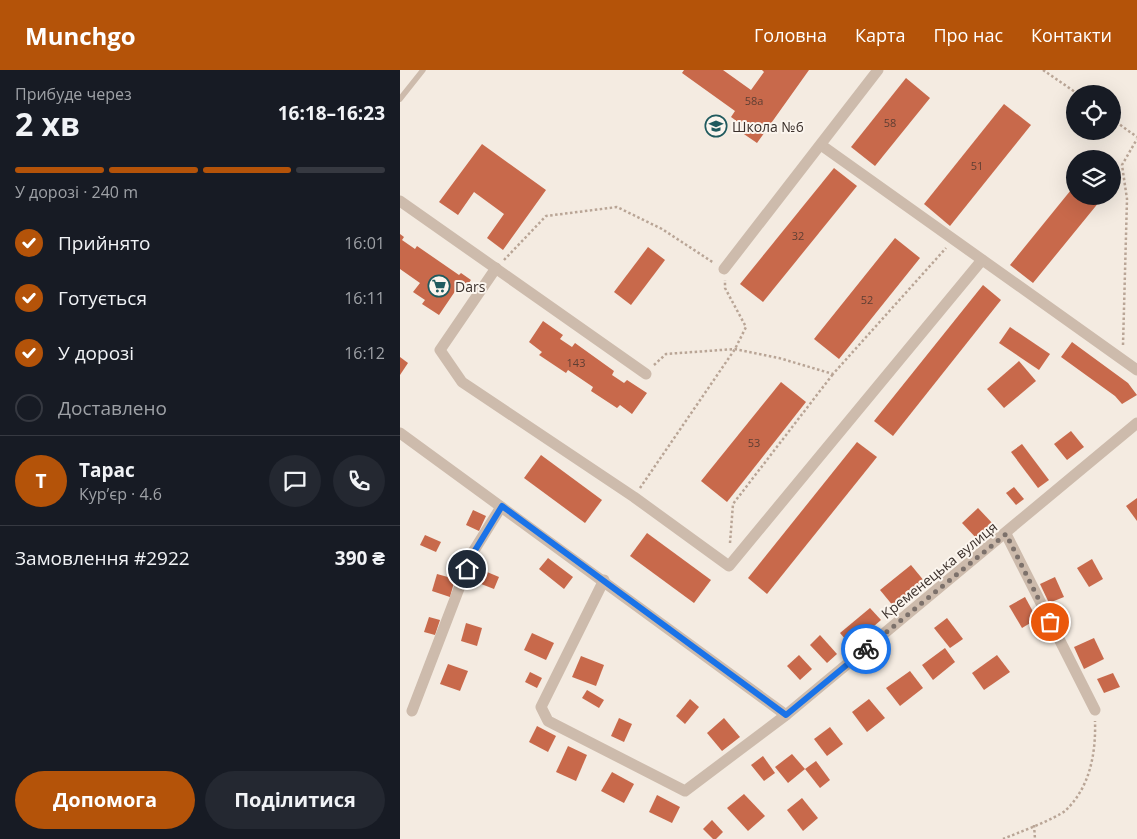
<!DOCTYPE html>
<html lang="uk">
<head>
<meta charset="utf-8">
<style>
	:root { --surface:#171b24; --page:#242831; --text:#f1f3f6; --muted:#9ea1a6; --line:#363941; --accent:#b45309 }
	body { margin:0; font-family:"Open Sans",sans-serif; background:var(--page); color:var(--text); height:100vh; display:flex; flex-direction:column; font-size:19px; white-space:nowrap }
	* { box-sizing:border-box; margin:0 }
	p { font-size:16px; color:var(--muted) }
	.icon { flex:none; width:28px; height:28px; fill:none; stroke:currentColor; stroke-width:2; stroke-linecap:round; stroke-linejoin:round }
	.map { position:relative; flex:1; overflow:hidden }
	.side { display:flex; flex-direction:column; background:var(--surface); width:400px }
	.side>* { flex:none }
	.fabs { position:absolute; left:666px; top:15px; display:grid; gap:10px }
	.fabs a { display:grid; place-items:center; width:55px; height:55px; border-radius:50%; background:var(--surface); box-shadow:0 5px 20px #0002; font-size:25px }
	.pin { position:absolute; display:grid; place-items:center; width:42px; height:42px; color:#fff; margin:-21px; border:2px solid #fff; border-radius:50%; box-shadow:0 1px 5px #0007 }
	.courier { position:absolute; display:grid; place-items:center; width:50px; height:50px; margin:-25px; border:4px solid #1a73e8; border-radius:50%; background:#fff; color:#222; box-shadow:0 1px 6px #0007 }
	.summary em { font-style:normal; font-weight:700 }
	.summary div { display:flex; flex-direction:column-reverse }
	.summary { display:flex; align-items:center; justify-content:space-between; height:85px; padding:0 15px }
	h1 { font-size:32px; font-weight:700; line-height:38px }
	.bar { display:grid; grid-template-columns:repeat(4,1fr); gap:8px 5px; align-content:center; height:60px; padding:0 15px }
	.bar i { height:6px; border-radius:4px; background:var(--line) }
	.bar .current { background:var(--accent) }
	.bar p { grid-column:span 4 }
	.line { display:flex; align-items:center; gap:12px; padding:0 15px; border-top:1px solid var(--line) }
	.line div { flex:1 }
	.round { display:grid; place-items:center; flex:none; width:52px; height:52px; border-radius:26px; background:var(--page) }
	ol { padding:0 15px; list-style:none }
	li { display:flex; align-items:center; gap:15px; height:55px }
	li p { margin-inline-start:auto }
	li .icon { padding:5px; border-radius:50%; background:var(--accent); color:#fff; stroke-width:4 }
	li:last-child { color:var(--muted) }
	li i { width:28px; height:28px; border:2px solid var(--line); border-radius:50% }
	.cta { display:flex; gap:10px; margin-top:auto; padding:10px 15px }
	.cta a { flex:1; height:58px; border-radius:30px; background:var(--accent); color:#fff; font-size:20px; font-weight:700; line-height:58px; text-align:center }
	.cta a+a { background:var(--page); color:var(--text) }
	header { display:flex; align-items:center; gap:30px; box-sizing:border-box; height:70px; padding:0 25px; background:var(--accent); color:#fff }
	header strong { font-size:24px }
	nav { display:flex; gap:28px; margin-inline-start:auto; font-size:18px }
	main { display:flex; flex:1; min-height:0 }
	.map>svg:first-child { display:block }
</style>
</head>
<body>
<header>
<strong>Munchgo</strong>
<nav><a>Головна</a><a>Карта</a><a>Про нас</a><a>Контакти</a></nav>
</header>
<main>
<section class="side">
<div class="summary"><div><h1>2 хв</h1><p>Прибуде через</p></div><em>16:18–16:23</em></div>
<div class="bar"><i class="current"></i><i class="current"></i><i class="current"></i><i></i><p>У дорозі · 240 m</p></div>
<ol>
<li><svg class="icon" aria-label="check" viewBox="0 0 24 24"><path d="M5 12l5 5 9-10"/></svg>Прийнято<p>16:01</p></li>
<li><svg class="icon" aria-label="check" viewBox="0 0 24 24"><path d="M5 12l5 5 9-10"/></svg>Готується<p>16:11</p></li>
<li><svg class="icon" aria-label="check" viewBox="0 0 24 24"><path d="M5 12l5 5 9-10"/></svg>У дорозі<p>16:12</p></li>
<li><i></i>Доставлено</li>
</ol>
<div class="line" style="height:90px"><b class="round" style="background:var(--accent);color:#fff">Т</b><div><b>Тарас</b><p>Кур’єр · 4.6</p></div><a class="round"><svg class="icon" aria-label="chat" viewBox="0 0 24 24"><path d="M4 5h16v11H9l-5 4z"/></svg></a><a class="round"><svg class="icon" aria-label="phone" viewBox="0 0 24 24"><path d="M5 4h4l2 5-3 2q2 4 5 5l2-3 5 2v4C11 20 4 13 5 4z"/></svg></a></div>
<div class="line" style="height:65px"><div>Замовлення #2922</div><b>390 ₴</b></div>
<div class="cta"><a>Допомога</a><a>Поділитися</a></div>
</section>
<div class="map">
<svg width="737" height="769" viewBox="0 0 737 769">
	<rect width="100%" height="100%" fill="#f4ebe1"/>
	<g fill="#c8694b">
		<path d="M284,0H323L351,20L364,2L362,0H409L357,73L338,60L342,55L331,47L335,41L282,3Z"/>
		<path d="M506,8L530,28L475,96L451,77Z"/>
		<path d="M604,34L631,55L550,156L524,134Z"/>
		<path d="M82,74L146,120L103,180L87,168L104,144L74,122L58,145L39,132Z"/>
		<path d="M434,98L457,116L363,232L340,214Z"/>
		<path d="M675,115V126H704L633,213L610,195Z"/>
		<path d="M0,164L4,167L2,170L15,179L17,176L59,205L61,203L71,210L65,218L60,214L39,245L22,234L25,230L13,222L20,213L0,199Z"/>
		<path d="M495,168L520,188L439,289L414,269Z"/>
		<path d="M248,177L265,190L231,235L214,222Z"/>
		<path d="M583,215L601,230L493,366L474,351Z"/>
		<path d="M143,251L163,265L160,269L172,277L175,273L214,301L212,305L224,313L227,310L247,323L232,344L220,335L217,338L191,321L193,317L168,300L166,303L139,285L142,282L129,272Z"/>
		<path d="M610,257L650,284L639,300L599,273Z"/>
		<path d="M672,272L728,313L737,325L722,334L715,326L661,287Z"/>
		<path d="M0,287L8,293L0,305Z"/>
		<path d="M619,291L636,311L604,338L587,319Z"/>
		<path d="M381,312L406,332L327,432L301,411Z"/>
		<path d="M671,361L684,377L667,390L654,374Z"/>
		<path d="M457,372L477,387L367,524L348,508Z"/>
		<path d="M622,374L649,410L638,418L611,382Z"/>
		<path d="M141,385L202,430L185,453L124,408Z"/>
		<path d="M614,417L624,429L616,435L606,423Z"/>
		<path d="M737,428V451L726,436Z"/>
		<path d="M578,438L594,455L578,470L562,453Z"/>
		<path d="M73,440L86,446L79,461L66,455Z"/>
		<path d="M247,463L311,510L294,533L230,486Z"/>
		<path d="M25,465L41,472L36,482L20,475Z"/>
		<path d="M148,488L173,507L164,519L139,499Z"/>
		<path d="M692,489L703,509L689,517L677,498Z"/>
		<path d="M511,495L525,512L494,537L480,520Z"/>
		<path d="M80,499L99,507L94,519L76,512Z"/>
		<path d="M37,504L55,509L50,527L32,521Z"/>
		<path d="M655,507L664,527L649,533L640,514Z"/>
		<path d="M625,527L637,549L622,558L609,536Z"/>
		<path d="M470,538L481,550L451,576L440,563Z"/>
		<path d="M29,547L40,550L35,565L24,562Z"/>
		<path d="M547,548L563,569L550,578L534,558Z"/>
		<path d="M66,553L82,558L77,576L61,571Z"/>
		<path d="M132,563L154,573L146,590L124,580Z"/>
		<path d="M420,565L437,584L427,593L410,575Z"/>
		<path d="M694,568L704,589L684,599L674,577Z"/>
		<path d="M545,578L555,592L533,610L522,595Z"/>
		<path d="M399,585L412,599L400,610L387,596Z"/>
		<path d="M597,585L610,602L584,620L572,603Z"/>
		<path d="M181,586L204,595L196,616L172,607Z"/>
		<path d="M48,594L68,601L60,621L40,614Z"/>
		<path d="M510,601L523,618L500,636L486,618Z"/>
		<path d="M130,602L142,608L137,618L125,612Z"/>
		<path d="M713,603L720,617L704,623L697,609Z"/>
		<path d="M187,620L204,630L199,638L182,628Z"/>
		<path d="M290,629L299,637L285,654L276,646Z"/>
		<path d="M469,629L485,648L467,662L452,642Z"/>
		<path d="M219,648L232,654L224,672L211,666Z"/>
		<path d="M324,648L340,667L322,681L307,663Z"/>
		<path d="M137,656L156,666L148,682L129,672Z"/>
		<path d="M430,657L443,674L427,686L414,669Z"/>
		<path d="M168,676L187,685L176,711L156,702Z"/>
		<path d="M392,684L405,699L388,713L375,697Z"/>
		<path d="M363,686L375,703L364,711L351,695Z"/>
		<path d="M416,691L430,710L420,718L405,699Z"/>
		<path d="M212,702L234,714L224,733L201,721Z"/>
		<path d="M344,724L365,746L348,761L327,738Z"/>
		<path d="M257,725L280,737L272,753L249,742Z"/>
		<path d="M402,728L418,748L403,761L387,740Z"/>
		<path d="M312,750L323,762L316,769H313L303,759Z"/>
	</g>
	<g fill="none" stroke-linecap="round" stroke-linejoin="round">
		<g stroke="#b9a596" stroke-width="2.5" stroke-dasharray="2.5 2.5" stroke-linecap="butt">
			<path d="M643,0L678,24"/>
			<path d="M712,49L737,67"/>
			<path d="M104,190L146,146L217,137L262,159L314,193"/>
			<path d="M723,275L727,129L722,95L737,69"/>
			<path d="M254,295L266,284L335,279L379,288L433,304L546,178"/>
			<path d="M240,418L335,279L346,257L325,218V210"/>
			<path d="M330,473L333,434L433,304"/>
			<path d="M634,755L635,769"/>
			<path d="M603,769C617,763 656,749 666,740C690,717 696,683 695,651"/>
		</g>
		<path stroke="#cdbbac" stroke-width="5.5" d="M0,29L23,0"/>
		<g stroke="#cdbbac" stroke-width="11">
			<path d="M421,75L737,300"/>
			<path d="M0,131L246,304"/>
			<path d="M96,198L40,280L62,312L234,427L329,496L582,190"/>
			<path d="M324,199L478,0"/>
			<path d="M0,363L386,645"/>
			<path d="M606,464L695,640"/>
			<path d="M204,510L141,637L148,651L285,721L386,645L737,353"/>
			<path d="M12,641L73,482L101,437"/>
		</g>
	</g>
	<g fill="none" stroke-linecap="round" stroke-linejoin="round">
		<path stroke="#7c716b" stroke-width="5" stroke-dasharray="0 9" d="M466,579L606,464L650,552"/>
		<path stroke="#1a73e8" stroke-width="6" d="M67,499L74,482L102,436L386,645L466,579"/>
	</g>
	<defs>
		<g id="school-ring" transform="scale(1.125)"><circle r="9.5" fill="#fbf5ee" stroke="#1f5a5e" stroke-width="1.5"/><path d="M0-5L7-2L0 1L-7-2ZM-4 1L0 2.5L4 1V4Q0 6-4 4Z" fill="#1f5a5e"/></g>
		<g id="supermarket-ring" transform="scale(1.125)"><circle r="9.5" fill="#fbf5ee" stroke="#1f5a5e" stroke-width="1.5"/><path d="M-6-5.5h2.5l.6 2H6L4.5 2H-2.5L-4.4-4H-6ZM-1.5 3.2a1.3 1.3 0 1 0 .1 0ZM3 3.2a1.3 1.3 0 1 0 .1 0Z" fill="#1f5a5e"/></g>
	</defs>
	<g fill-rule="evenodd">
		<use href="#school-ring" x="316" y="56"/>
		<use href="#supermarket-ring" x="39" y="216"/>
	</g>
	<g text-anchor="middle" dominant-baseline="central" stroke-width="4" stroke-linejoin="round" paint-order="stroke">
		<g font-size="11" fill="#5e3e33">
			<text x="354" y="30">58а</text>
			<text x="490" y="52">58</text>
			<text x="577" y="95">51</text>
			<text x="398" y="165">32</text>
			<text x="467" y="229">52</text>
			<text x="176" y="292">143</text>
			<text x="354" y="372">53</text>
		</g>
		<g font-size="14" fill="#3b302b" stroke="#fbf5ee" text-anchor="start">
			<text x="332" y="56">Школа №6</text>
			<text x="55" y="216">Dars</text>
		</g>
		<g font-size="14" fill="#3b302b" stroke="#fbf5ee">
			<text transform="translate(539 500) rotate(-39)">Кременецька вулиця</text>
		</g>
	</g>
</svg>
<div class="fabs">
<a><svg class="icon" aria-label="locate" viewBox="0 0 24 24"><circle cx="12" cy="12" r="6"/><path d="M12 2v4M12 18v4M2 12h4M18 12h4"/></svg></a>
<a><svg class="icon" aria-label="layers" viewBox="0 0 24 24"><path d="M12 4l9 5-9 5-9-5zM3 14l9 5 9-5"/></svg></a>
</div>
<div class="pin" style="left:650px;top:552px;background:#ea580c"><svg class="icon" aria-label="bag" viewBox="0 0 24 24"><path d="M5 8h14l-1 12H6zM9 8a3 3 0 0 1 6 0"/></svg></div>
<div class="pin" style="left:67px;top:499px;background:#1f2937"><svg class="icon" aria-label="home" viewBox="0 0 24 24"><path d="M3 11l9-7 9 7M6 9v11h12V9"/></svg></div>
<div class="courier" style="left:466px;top:579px"><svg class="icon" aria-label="bike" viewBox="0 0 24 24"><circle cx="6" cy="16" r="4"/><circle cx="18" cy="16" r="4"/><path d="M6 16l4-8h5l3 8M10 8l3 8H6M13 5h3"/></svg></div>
</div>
</main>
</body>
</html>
